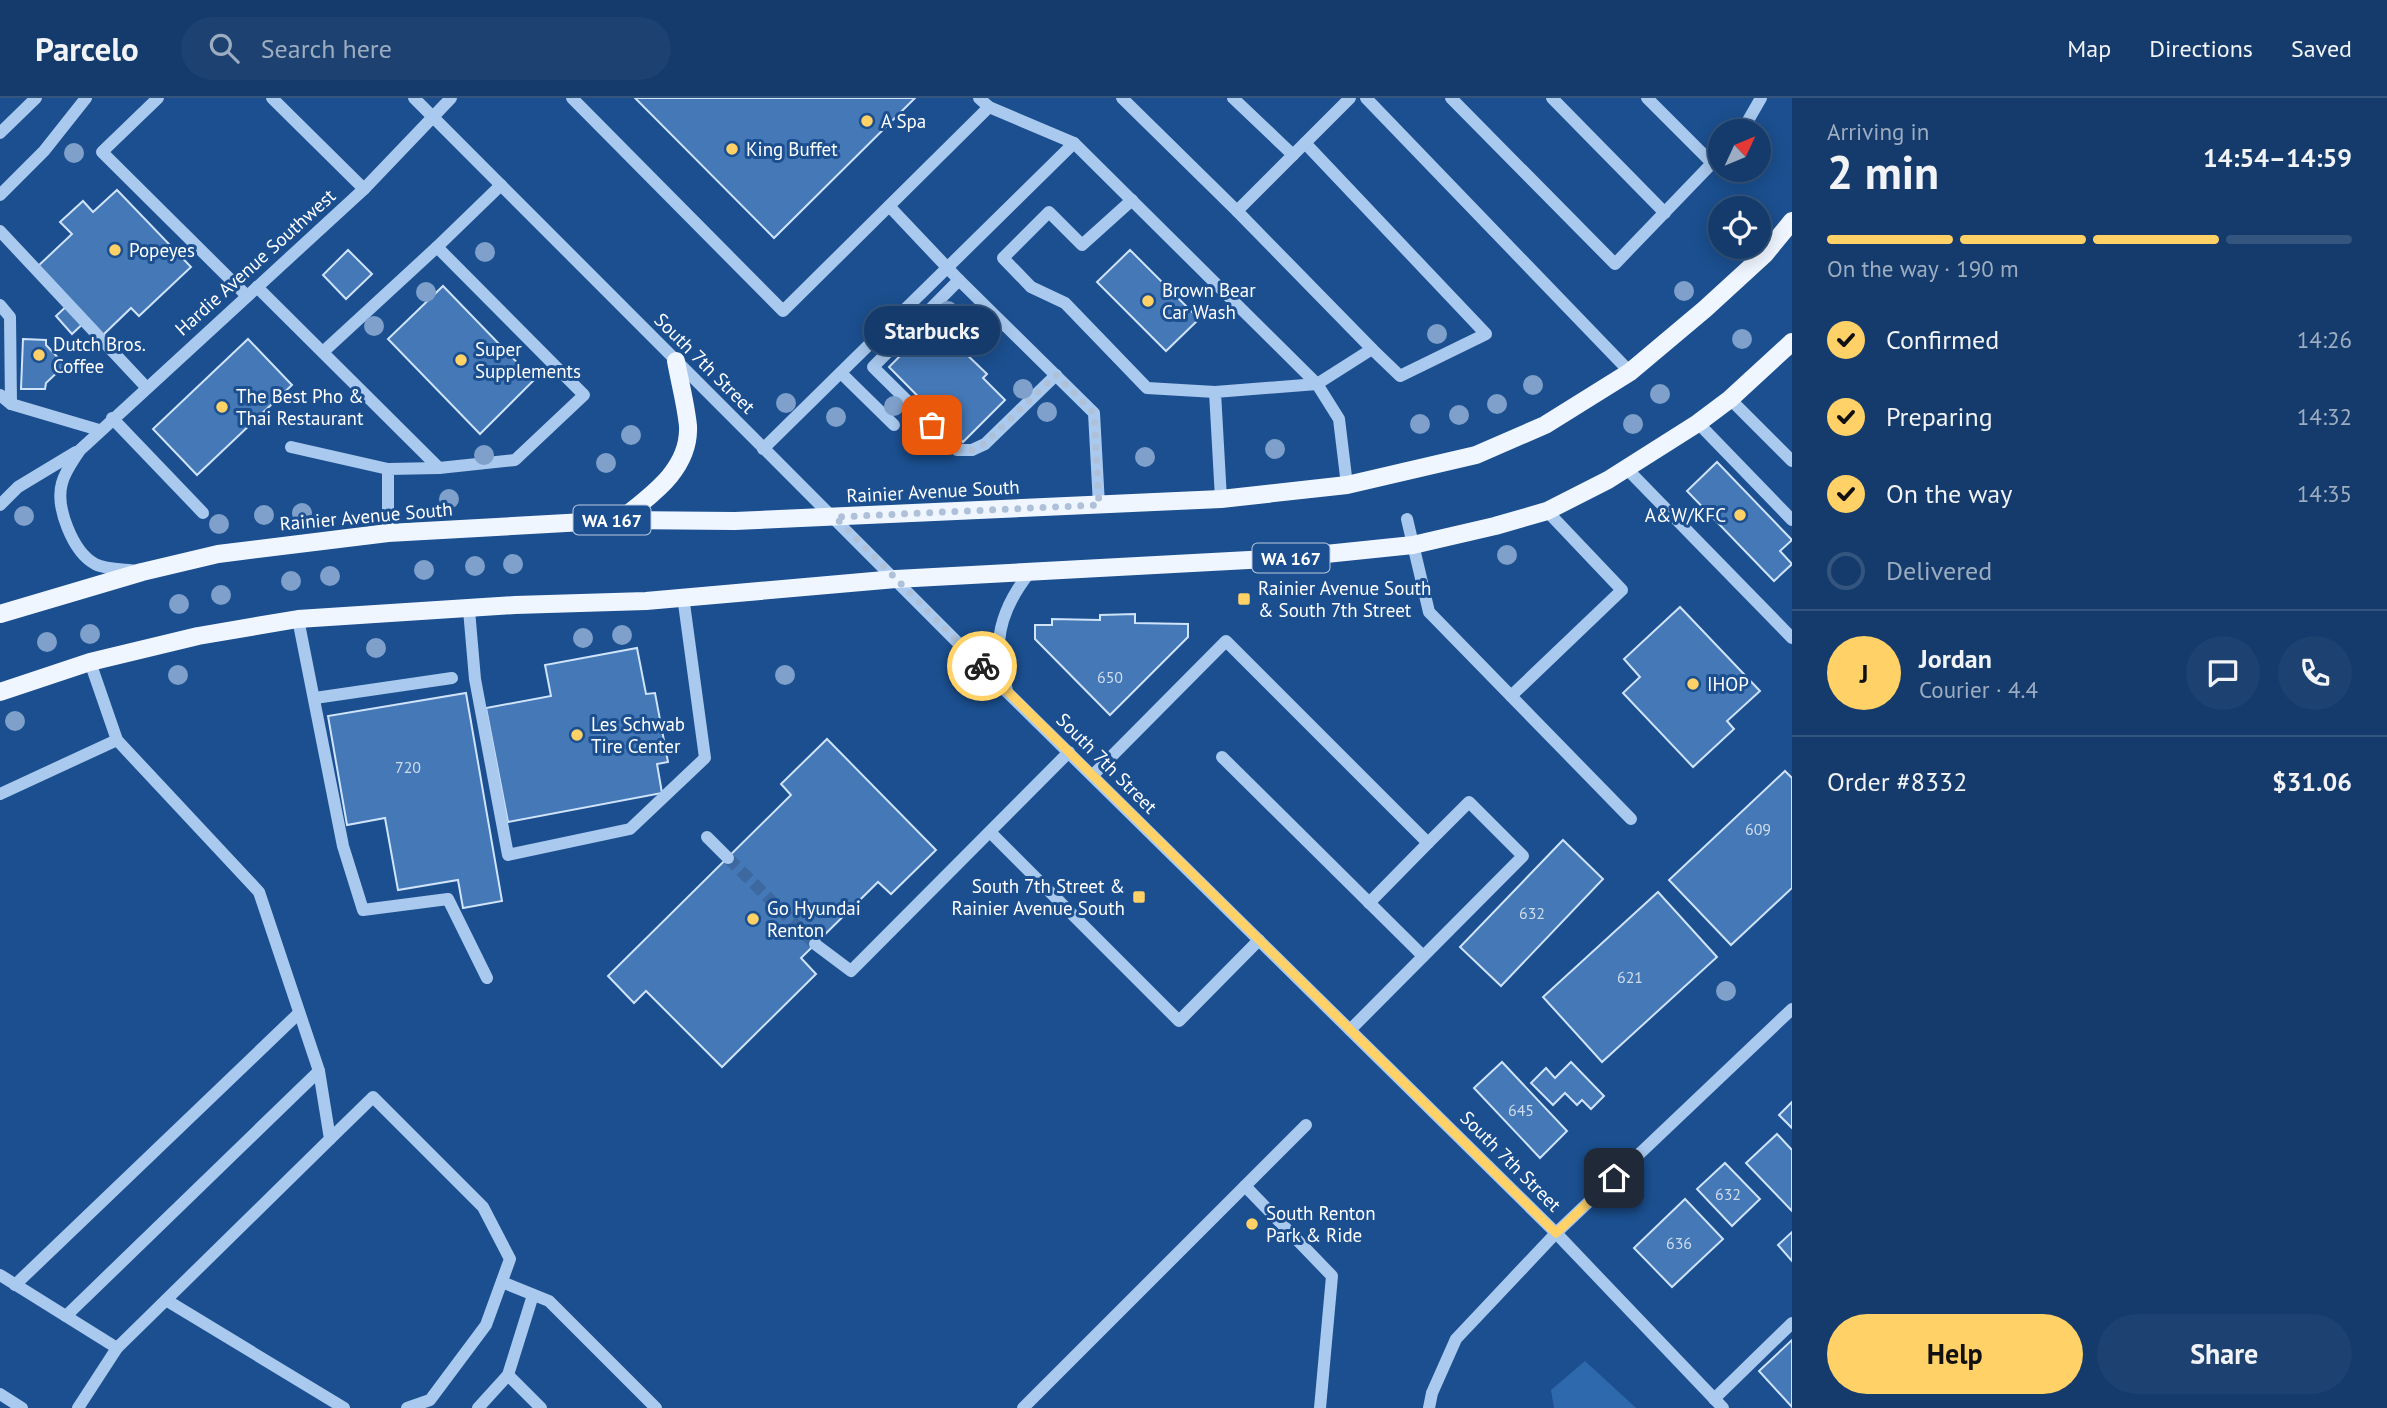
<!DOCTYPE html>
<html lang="en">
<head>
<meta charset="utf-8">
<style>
	:root { --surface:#143b6b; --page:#1d4271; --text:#f1f3f6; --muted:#9dadc1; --line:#33557e; --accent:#ffd166 }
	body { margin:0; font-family:"PT Sans",sans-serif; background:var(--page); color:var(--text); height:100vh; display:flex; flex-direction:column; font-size:26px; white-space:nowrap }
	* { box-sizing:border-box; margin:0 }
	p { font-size:23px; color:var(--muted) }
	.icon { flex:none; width:38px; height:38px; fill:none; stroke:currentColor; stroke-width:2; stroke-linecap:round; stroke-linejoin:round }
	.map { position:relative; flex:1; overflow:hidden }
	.details { display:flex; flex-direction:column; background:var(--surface); width:595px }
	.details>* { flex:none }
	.needle { width:46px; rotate:46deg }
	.fabs { position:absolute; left:1708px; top:21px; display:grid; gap:14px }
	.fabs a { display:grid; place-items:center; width:63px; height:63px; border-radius:50%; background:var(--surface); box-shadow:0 4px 18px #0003,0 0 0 2px var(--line); font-size:35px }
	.pin { position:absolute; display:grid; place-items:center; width:60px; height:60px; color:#fff; margin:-30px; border-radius:14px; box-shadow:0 4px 10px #0006 }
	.courier { position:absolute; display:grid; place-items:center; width:70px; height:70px; margin:-35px; border:5px solid #ffd166; border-radius:50%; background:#fff; color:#222; box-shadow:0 2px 9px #0007 }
	.bubble { position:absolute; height:49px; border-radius:24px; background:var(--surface); box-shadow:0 4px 18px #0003,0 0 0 2px var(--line); font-size:23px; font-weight:800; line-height:49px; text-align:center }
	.summary em { font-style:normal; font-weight:800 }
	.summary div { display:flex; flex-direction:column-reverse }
	.summary { display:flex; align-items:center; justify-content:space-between; height:119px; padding:0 35px }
	h1 { font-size:46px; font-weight:800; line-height:52px }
	.bar { display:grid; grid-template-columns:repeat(4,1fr); gap:10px 7px; align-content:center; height:84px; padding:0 35px }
	.bar i { height:9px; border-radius:5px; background:var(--line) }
	.bar .active { background:var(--accent) }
	.bar p { grid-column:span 4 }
	.line { display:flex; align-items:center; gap:18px; padding:0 35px; border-top:2px solid var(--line) }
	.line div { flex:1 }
	.round { display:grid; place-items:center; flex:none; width:74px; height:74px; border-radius:37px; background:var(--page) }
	ol { padding:0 35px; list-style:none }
	li { display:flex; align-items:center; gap:21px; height:77px }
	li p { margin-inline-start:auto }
	li .icon { padding:7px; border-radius:50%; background:var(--accent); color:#111; stroke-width:4 }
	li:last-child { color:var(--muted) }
	li i { width:38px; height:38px; border:4px solid var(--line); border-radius:50% }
	.cta { display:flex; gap:14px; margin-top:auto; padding:14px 35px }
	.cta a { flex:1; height:80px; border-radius:42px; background:var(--accent); color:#111; font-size:28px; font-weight:800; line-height:80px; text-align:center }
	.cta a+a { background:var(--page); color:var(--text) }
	header { display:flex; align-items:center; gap:42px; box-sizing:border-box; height:98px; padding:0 35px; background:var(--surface); border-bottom:2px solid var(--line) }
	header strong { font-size:33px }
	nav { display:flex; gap:38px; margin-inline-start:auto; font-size:24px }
	.search { width:490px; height:63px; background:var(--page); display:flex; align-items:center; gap:18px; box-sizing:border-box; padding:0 24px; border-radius:38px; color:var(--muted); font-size:26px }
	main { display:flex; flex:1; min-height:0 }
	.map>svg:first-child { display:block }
</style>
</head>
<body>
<header>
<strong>Parcelo</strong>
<div class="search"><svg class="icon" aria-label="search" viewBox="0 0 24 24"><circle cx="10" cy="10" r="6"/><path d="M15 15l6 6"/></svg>Search here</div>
<nav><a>Map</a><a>Directions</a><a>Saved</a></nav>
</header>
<main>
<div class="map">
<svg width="1792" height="1310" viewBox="0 0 1792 1310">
	<rect width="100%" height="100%" fill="#1b4f8f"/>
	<path fill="#2e69ad" d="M1585,1263L1636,1310H1554L1551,1292Z"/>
	<g fill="#4478b7" stroke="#cfe3fa" stroke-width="2">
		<path d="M635,0H915L774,140Z"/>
		<path d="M117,92L191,169L139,218L131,210L103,237L88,221L72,236L56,218L71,204L37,169L72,136L60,124L83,103L93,114Z"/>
		<path d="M348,152L372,176L346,201L323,177Z"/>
		<path d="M1130,152L1199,221L1166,253L1097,184Z"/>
		<path d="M443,188L534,282L480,336L388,241Z"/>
		<path d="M930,228L958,256L962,252L987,276L983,280L1005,302L963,344L889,269Z"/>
		<path d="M23,241L46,242V247L65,267L46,285L45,291H21Z"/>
		<path d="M248,241L292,287L197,377L153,331Z"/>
		<path d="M1717,364L1792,442L1780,453L1792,466L1774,483L1687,393Z"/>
		<path d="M1680,509L1760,593L1727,623L1734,631L1693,669L1623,595L1640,579L1624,561Z"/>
		<path d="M1135,516V525L1188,526V539L1110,617L1035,541V527H1052V521L1100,522V517Z"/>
		<path d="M637,550L646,596L655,595L668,664L657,666L662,695L508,724L486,610L551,598L545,567Z"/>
		<path d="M466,595L502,803L463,810L458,782L398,792L385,720L347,727L328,618Z"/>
		<path d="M827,641L936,752L891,796L878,784L801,860L816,876L722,969L646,893L634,905L608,878L791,697L781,686Z"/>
		<path d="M1785,673L1792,680V790L1731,847L1669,782Z"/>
		<path d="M1563,742L1603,781L1501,888L1460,849Z"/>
		<path d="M1658,794L1717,859L1602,964L1543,899Z"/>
		<path d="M1502,964L1567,1033L1540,1060L1474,990Z"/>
		<path d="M1571,964L1604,998L1591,1011L1582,1002L1577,1007L1565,995L1553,1007L1531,985L1546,970L1555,980Z"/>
		<path d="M1792,1004V1030L1779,1017Z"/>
		<path d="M1777,1036L1792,1052V1113L1746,1065Z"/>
		<path d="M1725,1065L1760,1101L1732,1128L1697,1091Z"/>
		<path d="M1685,1101L1723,1141L1672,1189L1634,1150Z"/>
		<path d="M1792,1134V1163L1778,1147Z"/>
		<path d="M1792,1242V1309L1759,1273Z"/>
	</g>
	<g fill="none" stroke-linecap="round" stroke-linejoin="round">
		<path stroke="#3d69a0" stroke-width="12" stroke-dasharray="12 6" stroke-linecap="butt" d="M728,760L815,846"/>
		<g stroke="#a9c9ee" stroke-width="12">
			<path d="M158,0L102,54L247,198"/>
			<path d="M272,0L364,91"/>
			<path d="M414,0L1007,594L1556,1135L1723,1310"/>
			<path d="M572,0L783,213L989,9L979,0"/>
			<path d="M1122,0L1237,113"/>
			<path d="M1233,0L1293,57"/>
			<path d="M1366,0L1630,274"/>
			<path d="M1451,0L1615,166L1720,57"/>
			<path d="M1552,0L1665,115"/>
			<path d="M1647,0L1712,65"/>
			<path d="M989,9L1074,45"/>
			<path d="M1742,33L1761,0"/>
			<path d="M0,35L36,0"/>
			<path d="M1305,45L1486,236L1400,278L1372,251"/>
			<path d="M0,97L44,53L86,0"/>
			<path d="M1132,102L1082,147L1049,114L1003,160L1031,189L1065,205L1147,290L1215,294"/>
			<path d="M889,108L959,182L1094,315L1099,407"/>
			<path d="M0,133L146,289"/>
			<path d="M437,149L501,87"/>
			<path d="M959,182L873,269L957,352H972L985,346L1056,277"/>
			<path d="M257,189L439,370"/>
			<path d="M0,207L10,219L11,306"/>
			<path d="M323,254L437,149L584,297L515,362L439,370L388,371V435"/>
			<path d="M841,275L894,327"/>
			<path d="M0,297L11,306L99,332"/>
			<path d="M1730,301L1792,363"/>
			<path d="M112,320L203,415"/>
			<path d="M1698,325L1792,422"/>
			<path d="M291,349L388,371"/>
			<path d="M763,351L1074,45L1317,286"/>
			<path d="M1627,371L1792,540"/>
			<path d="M1347,387L1339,321L1317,286L1372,251L1237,113L1350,0"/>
			<path d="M1221,401L1215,294L1317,286"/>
			<path d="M0,407L18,389L76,354"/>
			<path d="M1407,421L1429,514L1631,721"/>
			<path d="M138,473C126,471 106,472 95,466C73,454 55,409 62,385C65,373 73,363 80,352L364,91L451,0"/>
			<path d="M469,512L475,581L508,757L630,731L705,660L683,498"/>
			<path d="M298,521L343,748L363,812L448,801L487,880"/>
			<path d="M1007,594C1005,578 998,559 999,544C1001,517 1014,494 1030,474"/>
			<path d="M1511,598L1622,492L1547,413"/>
			<path d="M315,600L452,580"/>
			<path d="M1222,659L1423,858"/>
			<path d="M1093,677L1226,543L1428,745L1469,704L1523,758L1350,932"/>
			<path d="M0,696L117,642"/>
			<path d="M990,734L1179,923L1259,842"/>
			<path d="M707,739L728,760"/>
			<path d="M1369,805L1428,745"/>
			<path d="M815,846L851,873L1069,654"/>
			<path d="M330,1041L373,999L483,1109L510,1161L486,1227L430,1302L407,1310"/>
			<path d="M1245,1088L1306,1027"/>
			<path d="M0,1177L117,1250"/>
			<path d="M502,1184L549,1203L656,1310"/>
			<path d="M15,1187L299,915"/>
			<path d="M166,1202L344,1310"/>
			<path d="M66,1218L319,973"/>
			<path d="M508,1277L541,1310"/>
			<path d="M0,1296L22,1310"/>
			<path d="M1714,1301L1792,1225"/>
			<path d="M78,1310L117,1250L330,1041L319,973L259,794L117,642L90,564"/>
			<path d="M478,1310L508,1277L533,1197"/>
			<path d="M1023,1310L1245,1088L1332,1178L1320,1310"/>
			<path d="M1429,1310L1432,1295L1456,1241L1556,1135L1792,911"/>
		</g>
		<g stroke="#f0f6ff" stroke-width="18">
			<path d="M620,422C650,398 690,372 688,328C686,307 680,285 676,263"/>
			<path d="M0,516L142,474L218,456L388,435L620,422L735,423L1221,401L1347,387L1476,357L1545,327L1630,274L1705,211L1765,156L1792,123"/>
			<path d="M0,594L90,564L198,538L298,521L515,507L646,503L896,481L1287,460L1413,447L1495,428L1547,413L1608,382L1698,325L1730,301L1792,244"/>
		</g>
	</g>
	<g fill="#7ea0ca">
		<circle cx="74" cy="55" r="10"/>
		<circle cx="485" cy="154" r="10"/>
		<circle cx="1684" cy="193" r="10"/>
		<circle cx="426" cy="194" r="10"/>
		<circle cx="948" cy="213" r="10"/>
		<circle cx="374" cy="228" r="10"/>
		<circle cx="1437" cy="236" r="10"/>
		<circle cx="1742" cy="241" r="10"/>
		<circle cx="1533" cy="287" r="10"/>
		<circle cx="1023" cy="291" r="10"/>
		<circle cx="1660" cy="296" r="10"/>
		<circle cx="786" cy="305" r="10"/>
		<circle cx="1497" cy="306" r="10"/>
		<circle cx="894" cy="308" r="10"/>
		<circle cx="1047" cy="314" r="10"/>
		<circle cx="1459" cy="317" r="10"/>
		<circle cx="836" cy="319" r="10"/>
		<circle cx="1420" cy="326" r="10"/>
		<circle cx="1633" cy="326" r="10"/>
		<circle cx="631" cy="337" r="10"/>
		<circle cx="1275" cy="351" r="10"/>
		<circle cx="484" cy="357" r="10"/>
		<circle cx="1145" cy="359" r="10"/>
		<circle cx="606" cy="365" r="10"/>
		<circle cx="449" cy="401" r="10"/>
		<circle cx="302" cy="415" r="10"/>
		<circle cx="264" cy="417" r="10"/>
		<circle cx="24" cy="418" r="10"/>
		<circle cx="219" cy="426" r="10"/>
		<circle cx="1507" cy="457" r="10"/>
		<circle cx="513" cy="466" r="10"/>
		<circle cx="475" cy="468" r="10"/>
		<circle cx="424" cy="472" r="10"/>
		<circle cx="330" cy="478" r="10"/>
		<circle cx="291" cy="483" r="10"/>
		<circle cx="221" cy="497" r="10"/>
		<circle cx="179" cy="506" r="10"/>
		<circle cx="90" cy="536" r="10"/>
		<circle cx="622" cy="537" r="10"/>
		<circle cx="583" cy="540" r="10"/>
		<circle cx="47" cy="544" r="10"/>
		<circle cx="376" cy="550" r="10"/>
		<circle cx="178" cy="577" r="10"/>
		<circle cx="785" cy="577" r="10"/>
		<circle cx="15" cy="623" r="10"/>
		<circle cx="1726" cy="893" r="10"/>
	</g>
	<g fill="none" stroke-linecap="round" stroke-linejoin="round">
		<path stroke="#afc1d8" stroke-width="7" stroke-dasharray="0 12.6" d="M932,327L957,352H972L985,345L1056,277L1094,315L1099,407L835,419L982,568"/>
		<path stroke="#ffd166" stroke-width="9" d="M982,568L1556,1135L1614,1080"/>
	</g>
	<g fill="#ffd166" stroke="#1b4f8f" stroke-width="2.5">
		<circle cx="867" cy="23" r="7"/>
		<circle cx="732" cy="51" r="7"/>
		<circle cx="115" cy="152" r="7"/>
		<circle cx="1148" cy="203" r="7"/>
		<circle cx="39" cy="257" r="7"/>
		<circle cx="461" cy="262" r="7"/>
		<circle cx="222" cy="309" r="7"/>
		<circle cx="1740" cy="417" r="7"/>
		<rect x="1237" y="494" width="14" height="14" rx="3.5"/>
		<circle cx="1693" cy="586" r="7"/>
		<circle cx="577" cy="637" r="7"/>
		<rect x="1132" y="792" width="14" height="14" rx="3.5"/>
		<circle cx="753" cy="821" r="7"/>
		<circle cx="1252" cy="1126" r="7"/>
	</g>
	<g text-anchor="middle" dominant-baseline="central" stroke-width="6" stroke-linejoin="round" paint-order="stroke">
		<g font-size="16" fill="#d0dded">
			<text x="1110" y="579">650</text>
			<text x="408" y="669">720</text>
			<text x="1758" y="731">609</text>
			<text x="1532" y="815">632</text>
			<text x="1630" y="879">621</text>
			<text x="1521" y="1012">645</text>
			<text x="1728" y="1096">632</text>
			<text x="1679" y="1145">636</text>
		</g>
		<g fill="#1b4f8f" stroke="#bbcadd" stroke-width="2">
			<rect x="573.5" y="407.5" width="77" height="29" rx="5"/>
			<rect x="1252.5" y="445.5" width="77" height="29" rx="5"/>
		</g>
		<g font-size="18" font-weight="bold" fill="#fff">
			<text x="612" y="422">WA 167</text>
			<text x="1291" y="460">WA 167</text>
		</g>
		<g font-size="19" fill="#fff" stroke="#1b4f8f" text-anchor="start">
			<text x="881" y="23">A Spa</text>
			<text x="746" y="51">King Buffet</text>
			<text x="129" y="152">Popeyes</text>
			<text x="1162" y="192">Brown Bear<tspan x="1162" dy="22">Car Wash</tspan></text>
			<text x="53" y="246">Dutch Bros.<tspan x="53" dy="22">Coffee</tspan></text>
			<text x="475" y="251">Super<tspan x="475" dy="22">Supplements</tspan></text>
			<text x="236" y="298">The Best Pho &amp;<tspan x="236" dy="22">Thai Restaurant</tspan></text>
			<text x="1726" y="417" text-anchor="end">A&amp;W/KFC</text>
			<text x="1258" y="490">Rainier Avenue South<tspan x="1258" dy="22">&amp; South 7th Street</tspan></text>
			<text x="1707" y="586">IHOP</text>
			<text x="591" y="626">Les Schwab<tspan x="591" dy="22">Tire Center</tspan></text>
			<text x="1125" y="788" text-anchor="end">South 7th Street &amp;<tspan x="1125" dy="22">Rainier Avenue South</tspan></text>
			<text x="767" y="810">Go Hyundai<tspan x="767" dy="22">Renton</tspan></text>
			<text x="1266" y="1115">South Renton<tspan x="1266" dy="22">Park &amp; Ride</tspan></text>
		</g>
		<g font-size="19" fill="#fff" stroke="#1b4f8f">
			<text transform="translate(255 164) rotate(-42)">Hardie Avenue Southwest</text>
			<text transform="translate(705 265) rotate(45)">South 7th Street</text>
			<text transform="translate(933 393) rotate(-3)">Rainier Avenue South</text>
			<text transform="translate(366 418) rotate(-5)">Rainier Avenue South</text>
			<text transform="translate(1107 665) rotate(45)">South 7th Street</text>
			<text transform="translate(1511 1063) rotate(45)">South 7th Street</text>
		</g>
	</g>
</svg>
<div class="fabs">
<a><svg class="needle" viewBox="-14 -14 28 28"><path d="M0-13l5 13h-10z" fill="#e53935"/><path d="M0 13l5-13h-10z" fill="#9dadc1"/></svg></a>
<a><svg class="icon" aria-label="locate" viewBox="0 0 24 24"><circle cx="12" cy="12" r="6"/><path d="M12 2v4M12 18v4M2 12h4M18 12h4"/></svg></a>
</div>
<div class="pin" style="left:932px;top:327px;background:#ea580c"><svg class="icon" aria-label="bag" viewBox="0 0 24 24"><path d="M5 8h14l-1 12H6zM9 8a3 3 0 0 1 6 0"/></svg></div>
<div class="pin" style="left:1614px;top:1080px;background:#1f2937"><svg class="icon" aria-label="home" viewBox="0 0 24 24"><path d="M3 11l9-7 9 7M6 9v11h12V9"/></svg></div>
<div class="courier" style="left:982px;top:568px"><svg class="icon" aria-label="bike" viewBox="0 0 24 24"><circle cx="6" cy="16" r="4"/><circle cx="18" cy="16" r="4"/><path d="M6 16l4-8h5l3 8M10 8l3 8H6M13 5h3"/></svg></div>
<div class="bubble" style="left:864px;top:208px;width:136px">Starbucks</div>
</div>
<section class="details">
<div class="summary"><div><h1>2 min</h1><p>Arriving in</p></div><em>14:54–14:59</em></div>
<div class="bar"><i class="active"></i><i class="active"></i><i class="active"></i><i></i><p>On the way · 190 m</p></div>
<ol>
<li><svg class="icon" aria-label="check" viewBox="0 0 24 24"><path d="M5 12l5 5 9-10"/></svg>Confirmed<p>14:26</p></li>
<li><svg class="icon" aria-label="check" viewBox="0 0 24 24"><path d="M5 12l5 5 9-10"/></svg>Preparing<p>14:32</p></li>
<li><svg class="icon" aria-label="check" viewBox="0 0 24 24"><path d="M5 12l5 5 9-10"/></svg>On the way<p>14:35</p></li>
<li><i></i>Delivered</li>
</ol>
<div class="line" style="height:126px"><b class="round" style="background:var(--accent);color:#111">J</b><div><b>Jordan</b><p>Courier · 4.4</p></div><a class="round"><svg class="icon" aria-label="chat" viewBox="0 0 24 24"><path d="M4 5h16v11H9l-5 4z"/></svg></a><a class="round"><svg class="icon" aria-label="phone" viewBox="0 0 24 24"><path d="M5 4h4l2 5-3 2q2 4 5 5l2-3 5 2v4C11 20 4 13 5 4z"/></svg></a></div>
<div class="line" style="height:91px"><div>Order #8332</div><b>$31.06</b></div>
<div class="cta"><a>Help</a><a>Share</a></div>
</section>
</main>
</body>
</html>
